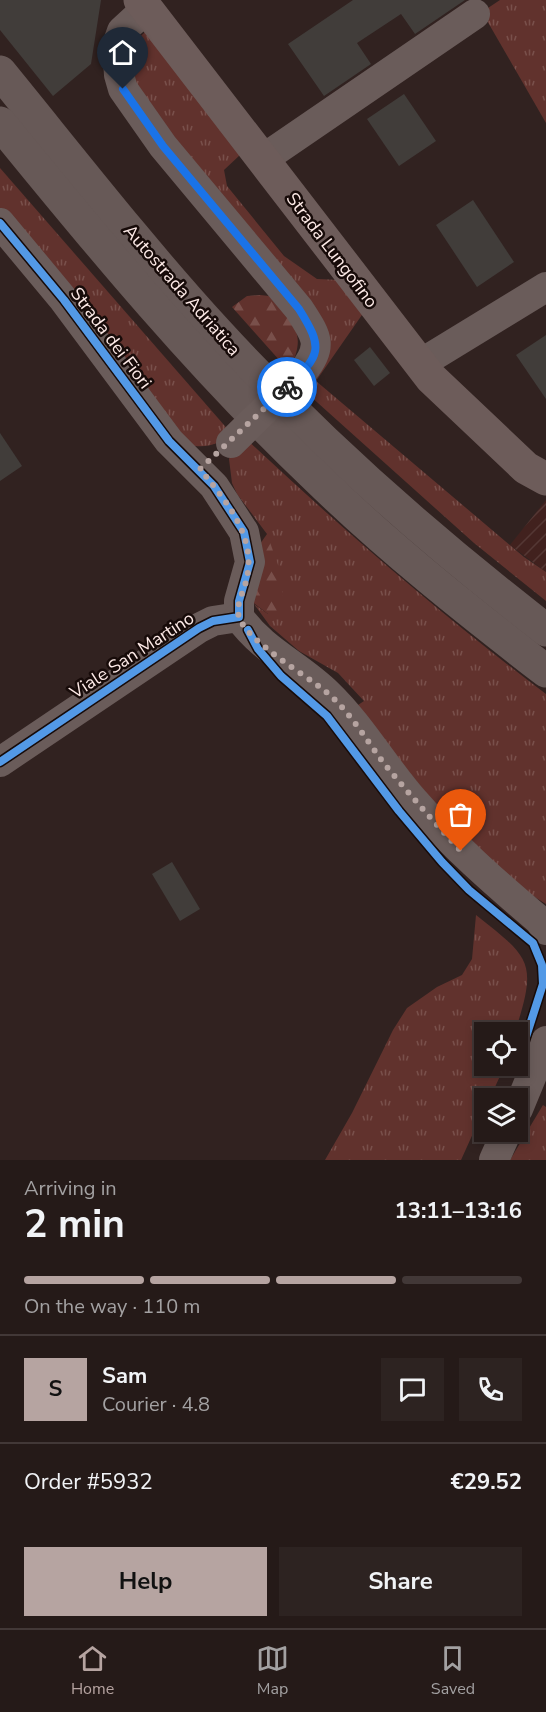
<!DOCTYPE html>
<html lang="en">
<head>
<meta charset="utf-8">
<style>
	:root { --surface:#251a18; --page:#2d2321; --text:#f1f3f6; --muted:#a3a1a2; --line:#423837; --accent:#b6a4a1 }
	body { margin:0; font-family:"Nunito Sans",sans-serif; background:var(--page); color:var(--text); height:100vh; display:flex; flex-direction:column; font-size:22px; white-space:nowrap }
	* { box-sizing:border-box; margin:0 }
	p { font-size:20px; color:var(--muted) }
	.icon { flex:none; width:33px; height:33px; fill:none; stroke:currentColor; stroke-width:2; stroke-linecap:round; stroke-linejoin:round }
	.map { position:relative; height:1160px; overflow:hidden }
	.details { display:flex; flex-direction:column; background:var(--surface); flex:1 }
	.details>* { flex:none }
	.fabs { position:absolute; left:474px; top:1022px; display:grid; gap:12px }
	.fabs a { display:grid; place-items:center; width:54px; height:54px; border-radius:0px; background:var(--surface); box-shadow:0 3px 9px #0003,0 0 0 2px var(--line); font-size:30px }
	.pin { position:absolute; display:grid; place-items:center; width:51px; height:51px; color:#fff; margin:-62px -26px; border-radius:50% 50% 50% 0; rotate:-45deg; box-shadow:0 0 6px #0007 }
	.pin .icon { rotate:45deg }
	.courier { position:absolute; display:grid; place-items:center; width:60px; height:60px; margin:-30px; border:4px solid #1a73e8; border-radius:50%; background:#fff; color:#222; box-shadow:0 2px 8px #0007 }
	.summary em { font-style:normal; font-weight:700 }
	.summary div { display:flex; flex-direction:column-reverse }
	.summary { display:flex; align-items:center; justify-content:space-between; height:102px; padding:0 24px }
	h1 { font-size:39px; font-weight:700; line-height:45px }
	.bar { display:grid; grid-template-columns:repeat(4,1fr); gap:9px 6px; align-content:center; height:72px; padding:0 24px }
	.bar i { height:8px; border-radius:4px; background:var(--line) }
	.bar .current { background:var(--accent) }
	.bar p { grid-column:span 4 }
	.line { display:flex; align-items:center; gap:15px; padding:0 24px; border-top:2px solid var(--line) }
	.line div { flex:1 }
	.round { display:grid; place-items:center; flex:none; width:63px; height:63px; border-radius:0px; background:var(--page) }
	.primary-button { display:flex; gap:12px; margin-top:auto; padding:12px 24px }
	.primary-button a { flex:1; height:69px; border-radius:0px; background:var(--accent); color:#111; font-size:24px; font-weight:700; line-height:69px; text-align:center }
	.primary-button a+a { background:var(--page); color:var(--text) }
	.tab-bar { display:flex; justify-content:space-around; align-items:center; height:84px; border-top:2px solid var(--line); background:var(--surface); font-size:16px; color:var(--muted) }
	.tab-bar a { display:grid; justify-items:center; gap:3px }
	.tab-bar .current { color:var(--accent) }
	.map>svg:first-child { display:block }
</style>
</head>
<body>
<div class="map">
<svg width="546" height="1160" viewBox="0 0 546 1160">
	<defs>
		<pattern id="industrial-furrows" width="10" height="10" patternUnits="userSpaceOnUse" patternTransform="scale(1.5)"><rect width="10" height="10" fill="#41211e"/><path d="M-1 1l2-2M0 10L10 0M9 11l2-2" fill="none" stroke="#543734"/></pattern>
		<pattern id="grass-tufts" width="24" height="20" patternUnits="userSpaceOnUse" patternTransform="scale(1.5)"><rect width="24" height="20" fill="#61322d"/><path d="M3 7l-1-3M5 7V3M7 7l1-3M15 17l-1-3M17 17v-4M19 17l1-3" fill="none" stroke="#79504b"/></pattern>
		<pattern id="forest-firs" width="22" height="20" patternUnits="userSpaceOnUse" patternTransform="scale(1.5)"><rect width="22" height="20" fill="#61322d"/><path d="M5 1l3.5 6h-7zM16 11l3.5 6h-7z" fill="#79504b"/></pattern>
	</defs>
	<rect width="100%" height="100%" fill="#312220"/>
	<path fill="url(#industrial-furrows)" d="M546,500V572L510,545Z"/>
	<g fill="url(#grass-tufts)">
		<path d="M500,0H546V123L482,12Z"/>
		<path d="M148,30L241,154L224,170L227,186L284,256L317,279L339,280L364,312L316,381L524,557L546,572V601L474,543L299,386L319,362L127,80C129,54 126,46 148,30Z"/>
		<path d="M0,168L231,433C217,446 206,448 188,445L0,213Z"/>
		<path d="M244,437C341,528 440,614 546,694V904L510,882L471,847L355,707L364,701L338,673L299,651L270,626L254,604L268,614L267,534L237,494L232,483L229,459L232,450Z"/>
		<path d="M476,915C532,959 537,963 515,1032H484V1065H505L490,1098H484V1109L461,1160H325L352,1113L393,1030L407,1008L437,987L462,975L472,959Z"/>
		<path d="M543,1105L546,1107V1160H510Z"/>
	</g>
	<g fill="url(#forest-firs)">
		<path d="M260,295L269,296C294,325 308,332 289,371L232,307L247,296Z"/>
		<path d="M267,534L282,576L283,608L277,614H268L247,598L260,544Z"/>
	</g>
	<g fill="#413d3a">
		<path d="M0,0H101L91,64L53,96L0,30Z"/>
		<path d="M353,0H465L415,34L401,14L357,43L371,64L324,96L288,44Z"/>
		<path d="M404,94L436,141L399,166L367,119Z"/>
		<path d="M473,200L514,262L477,287L436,225Z"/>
		<path d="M546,335V399L516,355Z"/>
		<path d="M370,347L390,373L374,386L354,360Z"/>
		<path d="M0,433L22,466L0,481Z"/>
		<path d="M172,862L200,909L180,921L152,874Z"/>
	</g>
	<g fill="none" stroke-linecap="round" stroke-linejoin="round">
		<g stroke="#6a5c5a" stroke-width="30">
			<path d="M147,8L122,31L117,45L119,75L123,89L163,146L299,309C317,337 324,345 302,373"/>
			<path d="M263,159L475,14"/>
			<path d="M0,223L64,300L169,441L214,486L244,532L250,562L239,601V617L213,621L199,628L0,762"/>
			<path d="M420,364L546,287"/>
			<path d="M239,617C263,651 300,666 328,694C361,726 384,767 414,801C453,846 494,882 539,920L546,930"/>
			<path d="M518,1109L546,1041"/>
			<path d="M494,1160L507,1131"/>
		</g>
		<path stroke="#6d5c5a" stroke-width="33" d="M140,0L431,378L526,468L546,479"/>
		<g stroke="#675957" stroke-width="33">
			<path d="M0,72C71,159 140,248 216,331C317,441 428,539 546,630"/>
			<path d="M0,123C100,246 201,368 317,478C389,548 467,610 546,671"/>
		</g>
		<path stroke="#6a5c5a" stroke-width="30" d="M231,443L302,373"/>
		<g stroke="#170b09" stroke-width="11">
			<g id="cycleway">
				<path d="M0,223L64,300L169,441L214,486L244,532L250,562L239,601V617L213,621L199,628L0,762"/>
				<path d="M248,630L258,649L281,676L327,716L399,811L442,862L469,890L533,943L542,965L543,984L518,1062"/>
			</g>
		</g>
		<use href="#cycleway" stroke="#5399e6" stroke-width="8"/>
	</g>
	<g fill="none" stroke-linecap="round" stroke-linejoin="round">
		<path stroke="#b6a4a1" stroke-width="6" stroke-dasharray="0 10.8" d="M287,387L200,469C225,500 256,535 247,577C245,590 235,604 239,617C246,640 305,675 325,691C348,709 365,738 383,762C408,793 434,822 461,851"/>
		<path stroke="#1a73e8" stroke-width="8" d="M123,89L163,146L299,309C324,349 321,355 287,387"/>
	</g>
	<g text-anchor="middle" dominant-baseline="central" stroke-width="5" stroke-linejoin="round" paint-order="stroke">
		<g font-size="18" fill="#fdeae7" stroke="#170b09">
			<text transform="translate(332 250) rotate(53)">Strada Lungofino</text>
			<text transform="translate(182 290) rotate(49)">Autostrada Adriatica</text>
			<text transform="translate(111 338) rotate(53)">Strada dei Fiori</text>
			<text transform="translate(132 655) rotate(-33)">Viale San Martino</text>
		</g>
	</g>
</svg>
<div class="fabs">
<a><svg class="icon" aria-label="locate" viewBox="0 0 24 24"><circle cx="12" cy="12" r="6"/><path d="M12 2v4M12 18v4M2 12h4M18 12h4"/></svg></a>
<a><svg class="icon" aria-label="layers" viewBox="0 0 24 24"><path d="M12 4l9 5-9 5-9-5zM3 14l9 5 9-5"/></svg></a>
</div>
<div class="pin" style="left:461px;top:851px;background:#ea580c"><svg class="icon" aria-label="bag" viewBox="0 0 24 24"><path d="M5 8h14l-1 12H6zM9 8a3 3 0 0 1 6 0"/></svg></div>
<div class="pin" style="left:123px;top:89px;background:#1f2937"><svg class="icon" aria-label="home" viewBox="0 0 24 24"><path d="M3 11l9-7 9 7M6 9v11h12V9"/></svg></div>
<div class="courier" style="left:287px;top:387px"><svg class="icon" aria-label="bike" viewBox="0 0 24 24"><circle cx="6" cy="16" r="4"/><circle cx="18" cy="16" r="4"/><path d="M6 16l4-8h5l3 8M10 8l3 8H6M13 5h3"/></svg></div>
</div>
<section class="details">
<div class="summary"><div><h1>2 min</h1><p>Arriving in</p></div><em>13:11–13:16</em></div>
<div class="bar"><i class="current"></i><i class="current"></i><i class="current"></i><i></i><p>On the way · 110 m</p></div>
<div class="line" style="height:108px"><b class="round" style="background:var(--accent);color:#111">S</b><div><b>Sam</b><p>Courier · 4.8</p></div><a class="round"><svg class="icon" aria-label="chat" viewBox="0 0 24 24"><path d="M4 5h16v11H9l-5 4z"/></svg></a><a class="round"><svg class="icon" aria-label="phone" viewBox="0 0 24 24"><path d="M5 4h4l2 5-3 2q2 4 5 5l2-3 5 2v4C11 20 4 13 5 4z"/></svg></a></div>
<div class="line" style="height:78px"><div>Order #5932</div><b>€29.52</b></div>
<div class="primary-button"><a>Help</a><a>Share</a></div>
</section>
<nav class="tab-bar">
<a class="current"><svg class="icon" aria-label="home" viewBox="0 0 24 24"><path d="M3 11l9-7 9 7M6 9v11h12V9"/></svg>Home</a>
<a><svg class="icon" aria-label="map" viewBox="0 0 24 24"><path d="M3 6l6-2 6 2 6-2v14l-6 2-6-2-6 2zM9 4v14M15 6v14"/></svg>Map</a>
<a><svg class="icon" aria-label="saved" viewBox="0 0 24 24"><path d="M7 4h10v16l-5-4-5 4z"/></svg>Saved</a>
</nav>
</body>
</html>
